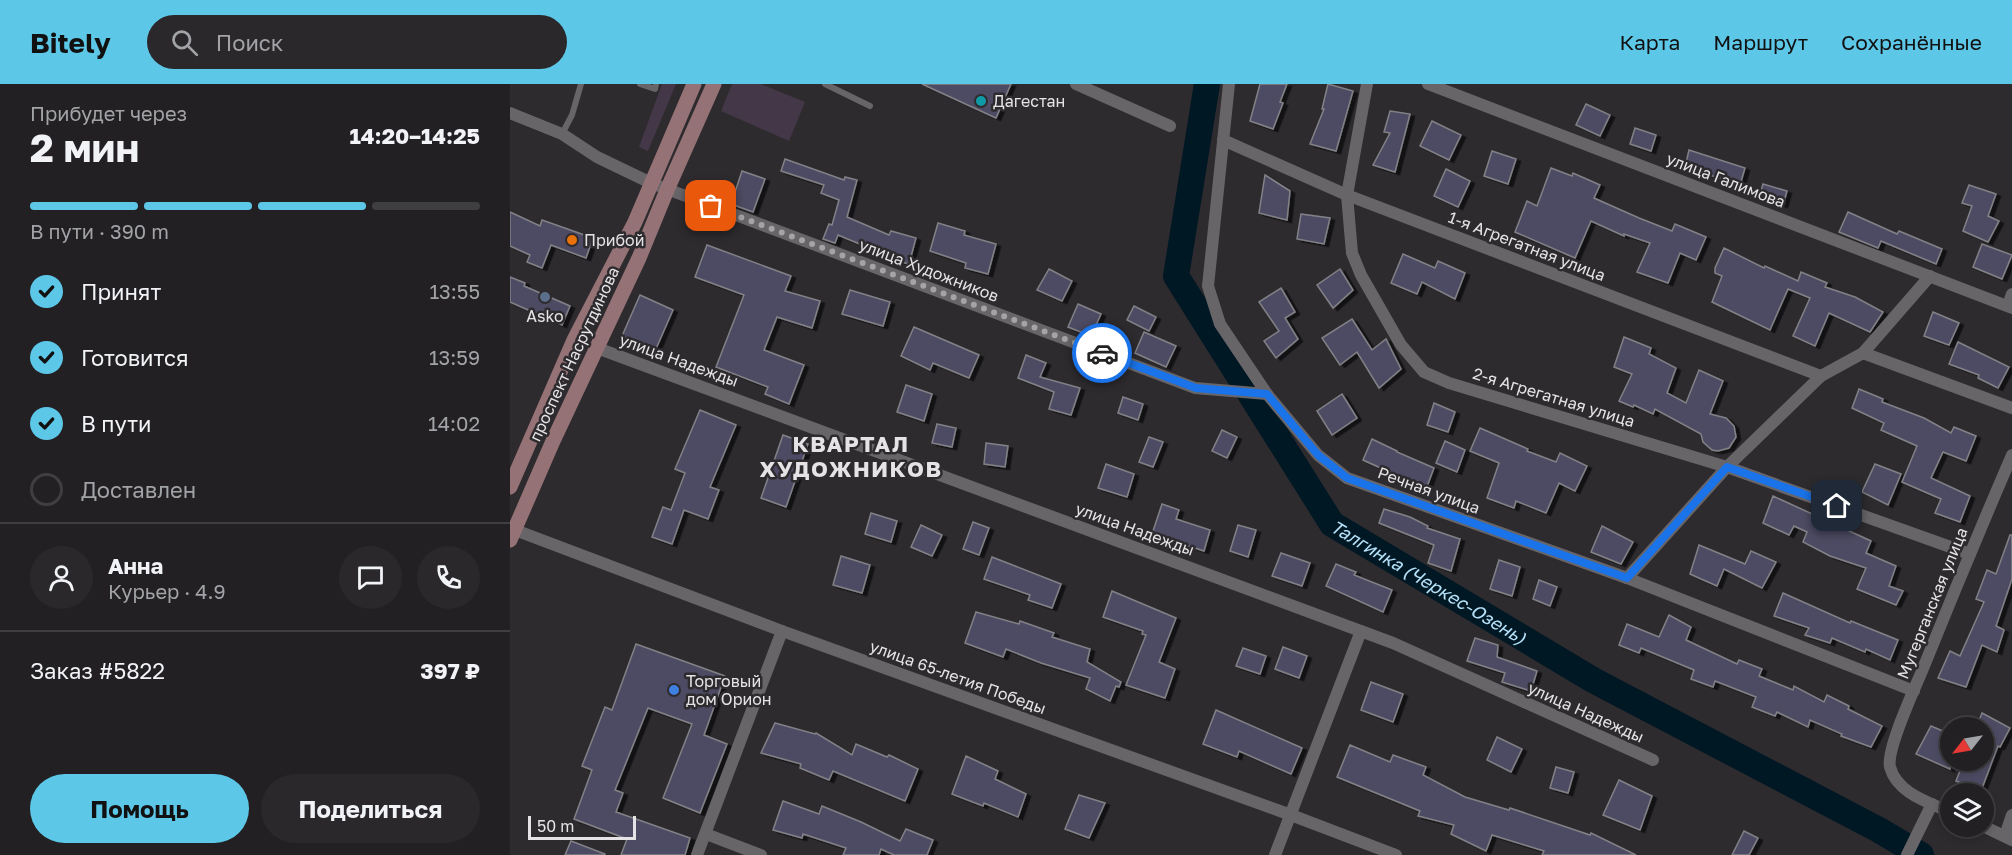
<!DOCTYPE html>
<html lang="ru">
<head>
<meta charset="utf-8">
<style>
	:root { --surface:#222023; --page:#2a282b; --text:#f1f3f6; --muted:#a2a3a6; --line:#3f3e41; --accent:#5dc7e8 }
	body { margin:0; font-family:"Golos Text",sans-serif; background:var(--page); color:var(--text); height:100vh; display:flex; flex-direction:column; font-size:22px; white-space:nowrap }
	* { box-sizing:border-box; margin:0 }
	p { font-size:20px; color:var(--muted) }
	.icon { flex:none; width:33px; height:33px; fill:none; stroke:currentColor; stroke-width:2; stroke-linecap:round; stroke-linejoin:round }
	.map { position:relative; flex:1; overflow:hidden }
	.sheet { display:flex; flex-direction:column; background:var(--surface); width:510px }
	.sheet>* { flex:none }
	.needle { width:39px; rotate:239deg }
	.controls { position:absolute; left:1430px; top:633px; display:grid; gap:12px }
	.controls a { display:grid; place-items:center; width:54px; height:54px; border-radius:50%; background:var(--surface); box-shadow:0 3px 9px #0003,0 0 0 2px var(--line); font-size:30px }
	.scale { position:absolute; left:18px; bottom:15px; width:108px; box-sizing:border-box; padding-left:6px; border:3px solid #e5e3e5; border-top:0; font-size:16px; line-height:21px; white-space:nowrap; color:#e5e3e5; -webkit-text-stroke:4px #2e2b2f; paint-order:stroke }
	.pin { position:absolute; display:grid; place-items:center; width:51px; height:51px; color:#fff; margin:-26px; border-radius:12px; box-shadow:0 3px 9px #0006 }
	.courier { position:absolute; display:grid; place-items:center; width:60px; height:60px; margin:-30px; border:4px solid #1a73e8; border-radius:50%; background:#fff; color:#222; box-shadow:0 2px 8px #0007 }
	.head em { font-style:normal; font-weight:700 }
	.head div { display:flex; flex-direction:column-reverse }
	.head { display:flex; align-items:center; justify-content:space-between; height:102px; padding:0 30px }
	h1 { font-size:39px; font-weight:700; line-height:45px }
	.bar { display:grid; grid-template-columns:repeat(4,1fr); gap:9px 6px; align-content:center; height:72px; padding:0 30px }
	.bar i { height:8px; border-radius:4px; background:var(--line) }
	.bar .current { background:var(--accent) }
	.bar p { grid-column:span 4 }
	.line { display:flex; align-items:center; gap:15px; padding:0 30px; border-top:2px solid var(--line) }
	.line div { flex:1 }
	.round { display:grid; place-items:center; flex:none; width:63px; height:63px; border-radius:32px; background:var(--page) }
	ol { padding:0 30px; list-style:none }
	li { display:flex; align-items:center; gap:18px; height:66px }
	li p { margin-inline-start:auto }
	li .icon { padding:6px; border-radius:50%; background:var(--accent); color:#111; stroke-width:4 }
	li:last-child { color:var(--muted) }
	li i { width:33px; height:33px; border:3px solid var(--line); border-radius:50% }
	.primary-button { display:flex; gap:12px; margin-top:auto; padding:12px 30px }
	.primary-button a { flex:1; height:69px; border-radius:36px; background:var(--accent); color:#111; font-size:24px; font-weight:700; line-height:69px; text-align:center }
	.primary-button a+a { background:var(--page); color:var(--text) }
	header { display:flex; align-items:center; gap:36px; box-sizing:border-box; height:84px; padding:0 30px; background:var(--accent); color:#111 }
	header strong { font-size:28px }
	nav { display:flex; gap:33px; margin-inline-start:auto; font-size:21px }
	.search { width:420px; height:54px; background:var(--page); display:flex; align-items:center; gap:15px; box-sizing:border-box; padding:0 21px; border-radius:33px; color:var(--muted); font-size:22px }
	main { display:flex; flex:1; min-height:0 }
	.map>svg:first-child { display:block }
</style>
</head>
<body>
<header>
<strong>Bitely</strong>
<div class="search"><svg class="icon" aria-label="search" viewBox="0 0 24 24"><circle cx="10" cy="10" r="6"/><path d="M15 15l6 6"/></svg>Поиск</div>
<nav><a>Карта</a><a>Маршрут</a><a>Сохранённые</a></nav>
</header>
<main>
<section class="sheet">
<div class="head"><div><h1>2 мин</h1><p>Прибудет через</p></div><em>14:20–14:25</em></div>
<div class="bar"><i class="current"></i><i class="current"></i><i class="current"></i><i></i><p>В пути · 390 m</p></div>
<ol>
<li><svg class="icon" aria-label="check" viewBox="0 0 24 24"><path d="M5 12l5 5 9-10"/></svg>Принят<p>13:55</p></li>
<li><svg class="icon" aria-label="check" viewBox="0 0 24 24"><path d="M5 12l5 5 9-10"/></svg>Готовится<p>13:59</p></li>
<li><svg class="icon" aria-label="check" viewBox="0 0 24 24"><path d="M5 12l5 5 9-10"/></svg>В пути<p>14:02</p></li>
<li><i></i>Доставлен</li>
</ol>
<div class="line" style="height:108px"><a class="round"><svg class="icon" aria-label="person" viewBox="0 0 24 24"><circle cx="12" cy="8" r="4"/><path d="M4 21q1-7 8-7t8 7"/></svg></a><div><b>Анна</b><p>Курьер · 4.9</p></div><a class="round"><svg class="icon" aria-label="chat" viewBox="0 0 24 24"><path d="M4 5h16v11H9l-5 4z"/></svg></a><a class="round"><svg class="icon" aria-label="phone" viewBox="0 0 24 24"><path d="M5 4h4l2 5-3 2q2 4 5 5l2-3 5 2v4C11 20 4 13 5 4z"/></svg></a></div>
<div class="line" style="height:78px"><div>Заказ #5822</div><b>397 ₽</b></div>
<div class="primary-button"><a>Помощь</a><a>Поделиться</a></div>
</section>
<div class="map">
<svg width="1502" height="771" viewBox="0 0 1502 771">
	<defs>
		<filter id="shadow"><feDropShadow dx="4.5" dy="2.5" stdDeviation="0" flood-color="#0009"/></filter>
	</defs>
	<rect width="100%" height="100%" fill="#2e2b2f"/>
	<g fill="#443747">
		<path d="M152,0H166L138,67L129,63Z"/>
		<path d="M222,0H251L295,18L279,57L211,27Z"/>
	</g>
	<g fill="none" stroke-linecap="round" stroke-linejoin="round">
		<path stroke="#001824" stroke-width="26" id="s1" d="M697,0L666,192L822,440L1083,596L1369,746L1411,771"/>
	</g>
	<g fill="#4d4c64" stroke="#818186" stroke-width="1.5" filter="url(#shadow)">
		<path d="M412,0H501L486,34Z"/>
		<path d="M750,0H777L770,18L773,19L763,45L740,37Z"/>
		<path d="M818,0L843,7L826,67L800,60L814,25H812Z"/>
		<path d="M1076,20L1100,31L1090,52L1066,41Z"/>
		<path d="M880,27L900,30L885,88L863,81L880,49L874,48Z"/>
		<path d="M922,37L951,51L939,76L910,62Z"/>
		<path d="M1125,44L1146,51L1141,67L1120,60Z"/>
		<path d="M1179,66L1235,84L1230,101L1175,83Z"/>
		<path d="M982,67L1006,75L998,100L974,92Z"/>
		<path d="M275,75L334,96L335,93L347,96L337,133L379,151L381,147L406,154L399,180L373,173L374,170L328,151L325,159L313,155L319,140L322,141L329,116L311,109L314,101L271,87Z"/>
		<path d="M1041,84L1062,92L1063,89L1090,101L1084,114L1129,134L1162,147L1165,140L1196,153L1186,176L1170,169L1158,199L1127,188L1140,159L1114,150V152L1081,137L1065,174L1005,148L1017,117L1027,122Z"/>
		<path d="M936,85L960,97L948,123L924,112Z"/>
		<path d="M232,87L255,95L243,128L221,120Z"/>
		<path d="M755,91L780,107L777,136L749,129Z"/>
		<path d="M1253,100L1277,107L1273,121L1249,113Z"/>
		<path d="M1459,101L1486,110L1478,132L1489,137L1478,158L1453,147L1462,122L1452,119Z"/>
		<path d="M0,128L30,142L32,136L83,154L76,174L41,161L32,184L17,178L20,171L0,162Z"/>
		<path d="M1338,128L1387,150L1389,147L1432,165L1426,180L1371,157L1368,164L1329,148Z"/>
		<path d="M791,130L820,134L814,160L787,155Z"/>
		<path d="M428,139L455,147L454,151L486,160L478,190L455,184L456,179L420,167Z"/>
		<path d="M1472,160L1502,171L1492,195L1463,183Z"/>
		<path d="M197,161L281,192L275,207L310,217L302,244L267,233L254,266L294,281L279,320L255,310L258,303L206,283L234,211L185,193Z"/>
		<path d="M1214,164L1254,184L1255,182L1288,197L1291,188L1317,199L1315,203L1345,213L1373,228L1360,248L1319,229L1305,262L1283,252L1300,214L1278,205L1260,246L1202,218L1212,192L1205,189V184Z"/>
		<path d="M893,170L925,184L928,177L955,189L945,215L912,198L907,210L881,199Z"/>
		<path d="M539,185L562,197L552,217L527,206Z"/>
		<path d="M830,185L843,206L823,224L807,201Z"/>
		<path d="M0,193L15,199L14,202L60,222L52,241L0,218Z"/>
		<path d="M771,204L785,228L775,234L788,255L766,274L754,257L769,247L749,218Z"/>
		<path d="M340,206L380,218L373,242L332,230Z"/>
		<path d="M130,211L163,226L145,267L112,252Z"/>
		<path d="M568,220L591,230L581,252L558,243Z"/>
		<path d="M624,222L646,233L639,247L617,236Z"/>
		<path d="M1423,228L1449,239L1439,261L1414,252Z"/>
		<path d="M842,235L862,266L876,255L891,285L869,304L847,268L830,281L812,254Z"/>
		<path d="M404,243L469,271L459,294L423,279L420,286L391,272Z"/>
		<path d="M634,248L666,262L656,283L625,269Z"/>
		<path d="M1114,253L1141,264L1139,270L1166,284L1157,309L1176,319L1189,286L1213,297L1200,330L1216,334L1224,342L1226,353L1219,364L1208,367L1202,366L1193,358L1191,350L1145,325L1143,330L1124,321L1123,323L1109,317L1122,290L1104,283Z"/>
		<path d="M1448,258L1499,283L1488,304L1468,294L1469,291L1439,280Z"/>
		<path d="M516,271L536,279L530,293L570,304L561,331L539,325L544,308L508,294Z"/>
		<path d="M396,301L422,310L414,337L387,328Z"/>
		<path d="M1349,305L1373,315L1372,318L1414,334L1441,349L1444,343L1466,352L1456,377L1433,368L1421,394L1460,412L1450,438L1425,429L1431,415L1392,398L1407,362L1371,346L1374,339L1342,324Z"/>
		<path d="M832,310L847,334L822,351L807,327Z"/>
		<path d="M613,313L633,320L628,336L608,329Z"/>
		<path d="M924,319L945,328L938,348L917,341Z"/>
		<path d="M190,326L226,341L200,403L209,406L198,435L174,426L162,460L142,453L153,423L161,426L175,389L165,385Z"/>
		<path d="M427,340L446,344L442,363L422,359Z"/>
		<path d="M970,344L1018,365L1017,367L1046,378L1050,369L1077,382L1065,407L1049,399L1036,429L1006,417L1004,424L977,414L989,379L960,367Z"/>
		<path d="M712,346L727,353L717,374L702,367Z"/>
		<path d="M273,351L298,360L276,423L251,414Z"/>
		<path d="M639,353L653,358L643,383L629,378Z"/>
		<path d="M862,355L887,367V368L924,384L915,408L882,395L884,390L853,376Z"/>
		<path d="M935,357L955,366L947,388L926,379Z"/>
		<path d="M476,359L498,362L495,383L474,380Z"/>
		<path d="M596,380L624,390L617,413L588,404Z"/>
		<path d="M1365,380L1391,390L1378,421L1352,408Z"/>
		<path d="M1263,412L1361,457L1356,469L1386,482L1379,502L1393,507L1386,521L1347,505L1356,484L1320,472L1293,458L1297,448L1284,442L1279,451L1253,439Z"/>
		<path d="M652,420L669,426L666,435L700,446L694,467L642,450Z"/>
		<path d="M874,425L900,433L918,442L917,444L950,455L941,487L918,479L924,461L869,439Z"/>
		<path d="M361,429L387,437L381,458L355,450Z"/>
		<path d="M463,438L479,444L469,471L453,465Z"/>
		<path d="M411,441L432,451L422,472L401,463Z"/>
		<path d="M728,441L746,446L738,473L720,467Z"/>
		<path d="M1092,442L1123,458L1111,480L1081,468Z"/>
		<path d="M1500,451H1502V495L1486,542L1494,546L1487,568L1472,561L1456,603L1428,594L1440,567L1450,572L1474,518L1466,515L1477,486L1486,490Z"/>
		<path d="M1189,461L1235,480L1241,467L1266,478L1252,504L1214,485L1207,502L1180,490Z"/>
		<path d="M771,469L800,479L792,502L762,492Z"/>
		<path d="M331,472L360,481L352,509L323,501Z"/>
		<path d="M482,473L551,500L542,524L518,516L520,511L474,495Z"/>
		<path d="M989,476L1010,483L1002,512L980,505Z"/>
		<path d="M826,480L846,488L844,491L882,506L873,528L816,502Z"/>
		<path d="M1029,496L1047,503L1040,522L1023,515Z"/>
		<path d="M602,507L666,534L649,578L665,585L655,614L616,601L636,551L632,550L633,547L593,533Z"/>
		<path d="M1273,509L1340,539L1341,537L1388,556L1380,576L1356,565L1355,568L1322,554L1320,559L1295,551L1299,544L1264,532Z"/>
		<path d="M466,528L509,540L510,537L544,549L542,553L580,565L577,578L611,598L609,603L606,602L600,617L576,605L580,594L531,579L496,565L493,573L455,559Z"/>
		<path d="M1159,531L1181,543L1176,556L1227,580L1229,576L1252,585L1249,592L1283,606L1284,602L1314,618L1317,611L1339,622L1338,625L1372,642L1361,663L1331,652L1332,650L1300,636L1298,643L1267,628L1265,632L1242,623L1246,613L1205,597L1203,603L1181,595L1184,586L1131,564L1129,569L1109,561L1117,540L1149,553Z"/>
		<path d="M965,554L988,561L987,573L1027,587L1021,607L992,598L995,589L957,577Z"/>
		<path d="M126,560L215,592L194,651L217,660L190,729L153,714L182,640L138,624L105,706L113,709L106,728L180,754L175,771H111L117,755L64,735L82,686L72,682L95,623L102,626Z"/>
		<path d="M773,563L797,572L789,594L765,585Z"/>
		<path d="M733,564L756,572L750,590L726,582Z"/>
		<path d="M861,598L893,610L883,638L851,626Z"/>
		<path d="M706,626L792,664L781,690L729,667L727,673L693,660Z"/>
		<path d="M1472,629L1500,644L1490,663L1488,662L1471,707L1446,697L1454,676H1473V644H1466Z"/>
		<path d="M265,639L305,650L306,649L342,671L346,660L377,673L379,671L408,685L395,717L323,687L319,696L290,684L291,680L251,669Z"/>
		<path d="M1421,642L1440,650V685L1406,670Z"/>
		<path d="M987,653L1012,665L1001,688L977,676Z"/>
		<path d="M840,661L880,678L883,671L916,683L913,691L955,713L999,726L1000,724L1080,751L1081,749L1126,771H1032L1034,767L982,751L976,767L941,750L944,741L908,732L910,727L827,693Z"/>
		<path d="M456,672L488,687L485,695L516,710L508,733L474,719L473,722L442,710Z"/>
		<path d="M1046,683L1064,688L1058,709L1040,704Z"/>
		<path d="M1109,696L1142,712L1130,746L1093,731Z"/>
		<path d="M569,711L595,719L579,754L555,745Z"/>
		<path d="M273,717L309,730L312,722L351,738L390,757L396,745L423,756L417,771H384L371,765L369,771H333L336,764L293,750L292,754L263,746Z"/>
		<path d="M1234,747L1248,754L1239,771H1222Z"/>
		<path d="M61,757L95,770V771H55Z"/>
	</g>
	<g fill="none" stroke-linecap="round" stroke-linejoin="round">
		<g stroke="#686569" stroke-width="6">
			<path d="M130,0L145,5L146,0"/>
			<path d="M315,0L360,22"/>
			<path d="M52,50L62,31L71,0"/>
		</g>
		<g stroke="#686569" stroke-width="12">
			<path d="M566,0L660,42"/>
			<path d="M719,0L698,202L710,240L757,310L808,371L837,394L1117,494L1404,607"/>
			<path d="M857,0L837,111L842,169L851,191L891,261L914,288L939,299L1217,383L1460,470"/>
			<path d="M918,0L1502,224"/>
			<path d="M0,29L52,50L87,73L141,99L685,304L757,310"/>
			<path d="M713,56L837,111L1311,292"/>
			<path d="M1498,222L1502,210"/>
			<path d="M87,264L883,559L1143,676"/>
			<path d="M1353,269L1502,324"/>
			<path d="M0,444L272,547L781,731L886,771"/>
			<path d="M1117,494L1217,383L1311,292L1353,269L1420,192"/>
			<path d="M1440,728C1418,718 1387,709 1380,683C1376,666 1404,606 1412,587C1441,515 1471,443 1502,371"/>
			<path d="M1473,742L1502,756"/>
			<path d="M196,750L251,771"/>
			<path d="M1495,752L1502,731"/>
			<path d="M187,771L272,547"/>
			<path d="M765,771L851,547"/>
			<path d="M1397,771L1422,720"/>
		</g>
		<g stroke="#957275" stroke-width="15">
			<path d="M0,403L64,256L125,138L184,0"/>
			<path d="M0,456L43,357L129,174L157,106L204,0"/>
		</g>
	</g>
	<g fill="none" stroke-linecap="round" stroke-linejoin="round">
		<path stroke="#a5a3a5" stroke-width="6" stroke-dasharray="0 10.8" d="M201,122L592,269"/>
		<path stroke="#1a73e8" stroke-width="8" d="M592,269L686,304L757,310L808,371L837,394L1117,494L1217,383L1327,422"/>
	</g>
	<circle fill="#0f9aa8" stroke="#2e2b2f" stroke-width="2" cx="471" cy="17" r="6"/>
	<circle fill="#e8710a" stroke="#2e2b2f" stroke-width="2" cx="62" cy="156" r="6"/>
	<circle fill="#5c6f8a" stroke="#2e2b2f" stroke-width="2" cx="35" cy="213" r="6"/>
	<circle fill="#3f7fe0" stroke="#2e2b2f" stroke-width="2" cx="164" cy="606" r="6"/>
	<g text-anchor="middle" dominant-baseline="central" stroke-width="5" stroke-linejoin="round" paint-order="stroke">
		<g font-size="16" fill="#e5e3e5" stroke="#2e2b2f" text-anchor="start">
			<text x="483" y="17">Дагестан</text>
			<text x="74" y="156">Прибой</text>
			<text x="35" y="232" text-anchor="middle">Asko</text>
			<text x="176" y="597">Торговый<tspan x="176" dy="18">дом Орион</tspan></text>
		</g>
		<g font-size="16" fill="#e5e3e5" stroke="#2e2b2f">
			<text transform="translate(1216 96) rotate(21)">улица Галимова</text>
			<text transform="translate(1017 162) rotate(21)">1-я Агрегатная улица</text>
			<text transform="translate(419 186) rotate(21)">улица Художников</text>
			<text transform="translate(64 270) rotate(-65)">проспект Насрутдинова</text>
			<text transform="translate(169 276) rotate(20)">улица Надежды</text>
			<text transform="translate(1044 313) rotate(17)">2-я Агрегатная улица</text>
			<text transform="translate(919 406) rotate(20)">Речная улица</text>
			<text transform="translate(625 445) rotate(20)">улица Надежды</text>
			<text transform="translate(1422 519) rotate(-68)">Мугерганская улица</text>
			<text transform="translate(448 593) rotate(20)">улица 65-летия Победы</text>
			<text transform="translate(1076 628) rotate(24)">улица Надежды</text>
		</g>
		<g font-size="18" font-style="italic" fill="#b5e1f9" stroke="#2e2b2f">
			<text stroke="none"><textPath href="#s1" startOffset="600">Талгинка (Черкес-Озень)</textPath></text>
		</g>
		<g font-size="22" font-weight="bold" letter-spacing="1.5" fill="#e5e3e5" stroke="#2e2b2f">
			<text x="341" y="359">КВАРТАЛ<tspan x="341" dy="25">ХУДОЖНИКОВ</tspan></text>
		</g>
	</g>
</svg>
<div class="controls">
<a><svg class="needle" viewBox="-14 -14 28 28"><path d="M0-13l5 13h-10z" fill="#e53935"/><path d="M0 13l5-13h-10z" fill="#a2a3a6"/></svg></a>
<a><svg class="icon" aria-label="layers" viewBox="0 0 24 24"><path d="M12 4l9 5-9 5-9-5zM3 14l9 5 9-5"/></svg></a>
</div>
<div class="scale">50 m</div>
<div class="pin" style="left:201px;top:122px;background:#ea580c"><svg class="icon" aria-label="bag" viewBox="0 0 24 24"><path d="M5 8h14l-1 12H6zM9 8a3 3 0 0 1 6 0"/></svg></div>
<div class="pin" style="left:1327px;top:422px;background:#1f2937"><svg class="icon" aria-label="home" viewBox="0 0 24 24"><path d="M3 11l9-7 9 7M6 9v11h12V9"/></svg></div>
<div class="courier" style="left:592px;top:269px"><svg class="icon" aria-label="car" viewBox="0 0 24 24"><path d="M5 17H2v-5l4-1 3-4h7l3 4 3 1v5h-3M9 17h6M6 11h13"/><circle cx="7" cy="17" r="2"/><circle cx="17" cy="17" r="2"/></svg></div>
</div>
</main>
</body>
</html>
